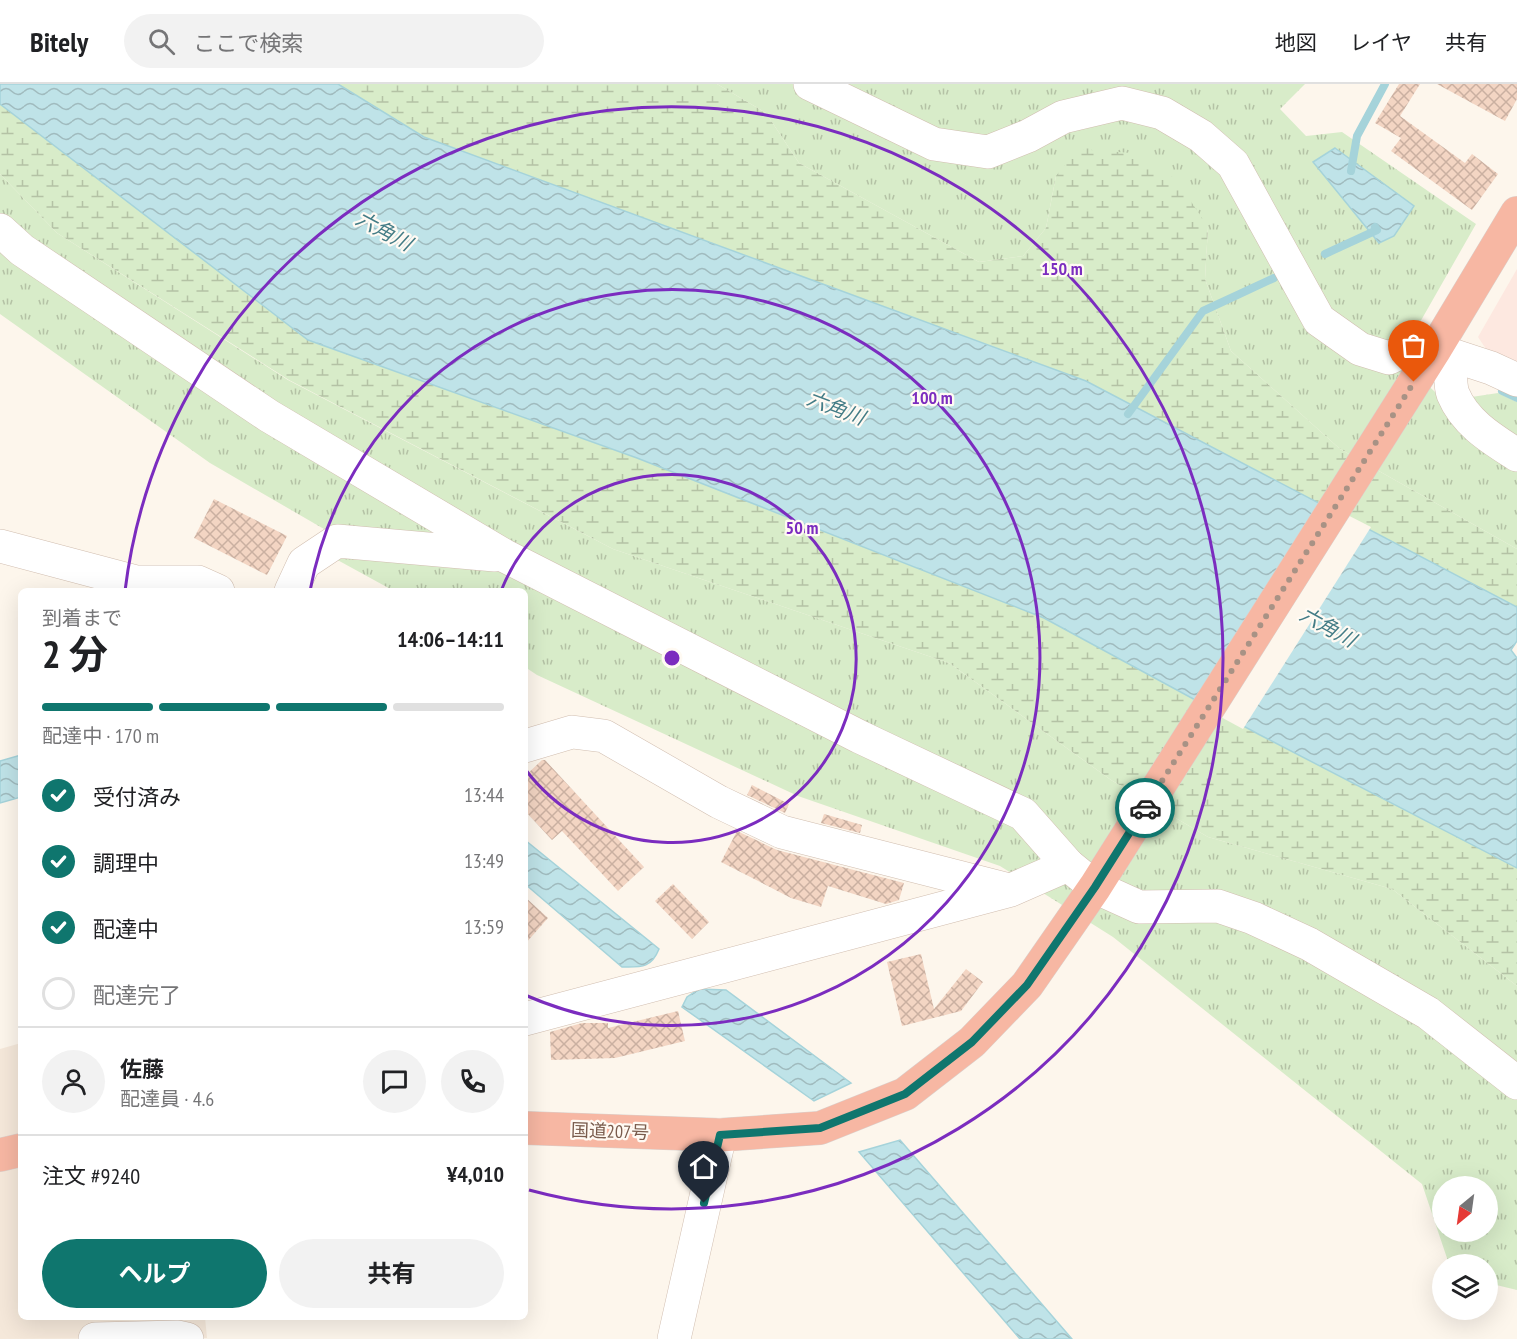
<!DOCTYPE html>
<html lang="ja">
<head>
<meta charset="utf-8">
<style>
	:root { --surface:#fff; --page:#f2f2f2; --text:#202124; --muted:#757577; --line:#e0e0e0; --accent:#0f766e }
	body { margin:0; font-family:"PT Sans Narrow","Noto Sans JP",sans-serif; background:var(--page); color:var(--text); height:100vh; display:flex; flex-direction:column; font-size:22px; white-space:nowrap }
	* { box-sizing:border-box; margin:0 }
	p { font-size:20px; color:var(--muted) }
	.icon { flex:none; width:33px; height:33px; fill:none; stroke:currentColor; stroke-width:2; stroke-linecap:round; stroke-linejoin:round }
	.map { position:relative; flex:1; overflow:hidden }
	.details { position:absolute; left:18px; top:504px; width:510px; height:732px; display:flex; flex-direction:column; background:var(--surface); border-radius:9px; box-shadow:0 6px 24px #0002 }
	.details>* { flex:none }
	.needle { width:39px; rotate:209deg }
	.fabs { position:absolute; left:1432px; top:1092px; display:grid; gap:12px }
	.fabs a { display:grid; place-items:center; width:66px; height:66px; border-radius:50%; background:var(--surface); box-shadow:0 6px 24px #0002; font-size:30px }
	.pin { position:absolute; display:grid; place-items:center; width:51px; height:51px; color:#fff; margin:-62px -26px; border-radius:50% 50% 50% 0; rotate:-45deg; box-shadow:0 0 6px #0007 }
	.pin .icon { rotate:45deg }
	.courier { position:absolute; display:grid; place-items:center; width:60px; height:60px; margin:-30px; border:4px solid #0f766e; border-radius:50%; background:#fff; color:#222; box-shadow:0 2px 8px #0007 }
	.head em { font-style:normal; font-weight:700 }
	.head div { display:flex; flex-direction:column-reverse }
	.head { display:flex; align-items:center; justify-content:space-between; height:102px; padding:0 24px }
	h1 { font-size:39px; font-weight:700; line-height:45px }
	.bar { display:grid; grid-template-columns:repeat(4,1fr); gap:9px 6px; align-content:center; height:72px; padding:0 24px }
	.bar i { height:8px; border-radius:4px; background:var(--line) }
	.bar .active { background:var(--accent) }
	.bar p { grid-column:span 4 }
	.line { display:flex; align-items:center; gap:15px; padding:0 24px; border-top:2px solid var(--line) }
	.line div { flex:1 }
	.round { display:grid; place-items:center; flex:none; width:63px; height:63px; border-radius:32px; background:var(--page) }
	ol { padding:0 24px; list-style:none }
	li { display:flex; align-items:center; gap:18px; height:66px }
	li p { margin-inline-start:auto }
	li .icon { padding:6px; border-radius:50%; background:var(--accent); color:#fff; stroke-width:4 }
	li:last-child { color:var(--muted) }
	li i { width:33px; height:33px; border:3px solid var(--line); border-radius:50% }
	.cta { display:flex; gap:12px; margin-top:auto; padding:12px 24px }
	.cta a { flex:1; height:69px; border-radius:36px; background:var(--accent); color:#fff; font-size:24px; font-weight:700; line-height:69px; text-align:center }
	.cta a+a { background:var(--page); color:var(--text) }
	header { display:flex; align-items:center; gap:36px; box-sizing:border-box; height:84px; padding:0 30px; background:var(--surface); border-bottom:2px solid var(--line) }
	header strong { font-size:28px }
	nav { display:flex; gap:33px; margin-inline-start:auto; font-size:21px }
	.search { width:420px; height:54px; background:var(--page); display:flex; align-items:center; gap:15px; box-sizing:border-box; padding:0 21px; border-radius:33px; color:var(--muted); font-size:22px }
	.map>svg:first-child { display:block }
</style>
</head>
<body>
<header>
<strong>Bitely</strong>
<div class="search"><svg class="icon" aria-label="search" viewBox="0 0 24 24"><circle cx="10" cy="10" r="6"/><path d="M15 15l6 6"/></svg>ここで検索</div>
<nav><a>地図</a><a>レイヤ</a><a>共有</a></nav>
</header>
<div class="map">
<svg width="1517" height="1255" viewBox="0 0 1517 1255">
	<defs>
		<pattern id="grass-tufts" width="24" height="20" patternUnits="userSpaceOnUse" patternTransform="scale(1.5)"><rect width="24" height="20" fill="#d8ecc9"/><path d="M3 7l-1-3M5 7V3M7 7l1-3M15 17l-1-3M17 17v-4M19 17l1-3" fill="none" stroke="#b4c2a5"/></pattern>
		<pattern id="wetland-marsh" width="20" height="14" patternUnits="userSpaceOnUse" patternTransform="scale(1.5)"><rect width="20" height="14" fill="#d8ecc9"/><path d="M1 5h8M5 5V1M11 12h8M15 12V8" fill="none" stroke="#b4c2a5"/></pattern>
		<pattern id="water-waves" width="16" height="10" patternUnits="userSpaceOnUse" patternTransform="scale(1.5)"><rect width="16" height="10" fill="#bfe3e8"/><path d="M0 5q4-4 8 0t8 0" fill="none" stroke="#a0bbbe"/></pattern>
		<pattern id="building-cross-hatch" width="8" height="8" patternUnits="userSpaceOnUse" patternTransform="scale(1.5)"><rect width="8" height="8" fill="#f3d5c3"/><path d="M0 0l8 8M0 8l8-8" fill="none" stroke="#cab0a1"/></pattern>
	</defs>
	<rect width="100%" height="100%" fill="#fdf6ec"/>
	<path fill="#f5e8da" d="M21,959V1233H205L207,1254L0,1255V965Z"/>
	<path fill="#fde8e0" d="M1517,185V285L1490,271L1478,253Z"/>
	<g fill="url(#grass-tufts)" fill-rule="evenodd">
		<path d="M717,0H1305L1280,25L1306,52L1342,48L1476,140L1399,275L1445,317L1498,309L1517,318V465L1340,365L1231,267L1205,195L1208,143L1056,92L1046,144L1023,172L979,178L799,79L766,29Z"/>
		<path d="M0,90L57,149L288,296L613,465L949,579L1111,696L1208,753L1392,805L1517,902V1206L1488,1199V1180H1449L1422,1100L1113,853L1000,782L798,712L537,591L525,583V507H394L332,473L324,445L210,379L0,230ZM1443,1102H1488V1148H1443Z"/>
	</g>
	<g fill="url(#wetland-marsh)">
		<path d="M338,0H717L766,29L799,79L979,178L1023,172L1046,144L1056,92L1077,65L1132,69L1176,95L1208,143L1205,195L1231,267L1340,365L1517,465V523L1086,297L424,53Z"/>
		<path d="M0,20L308,256L637,374L1044,534L1260,651L1517,784V902L1392,805L1208,753L1111,696L949,579L613,465L289,296L57,149L0,90Z"/>
	</g>
	<g fill="url(#water-waves)" stroke="#a5d3da" stroke-width="1.5">
		<path d="M0,0H338L424,53L1086,297L1517,523V557L1511,566L1517,574V784L1260,651L1044,534L637,374L308,256L0,20Z"/>
		<path d="M1335,64L1414,122L1394,152L1379,159L1313,78Z"/>
		<path d="M21,671V713L0,719V677Z"/>
		<path d="M525,756L659,865C651,885 640,883 622,883L525,800Z"/>
		<path d="M699,905L726,906L851,999L814,1017L682,923L687,913Z"/>
		<path d="M900,1056L1072,1255H1020L859,1068Z"/>
	</g>
	<path fill="#fdf6ec" d="M1320,417L1371,443L1243,645L1193,618Z"/>
	<g fill="none" stroke-linecap="round" stroke-linejoin="round">
		<g stroke="#a5d3da" stroke-width="8">
			<path d="M1351,87L1357,52L1385,0"/>
			<path d="M1325,170L1377,146L1375,143"/>
			<path d="M1502,307L1517,314"/>
			<path d="M1128,330L1203,227L1274,194"/>
		</g>
	</g>
	<g fill="url(#building-cross-hatch)">
		<path d="M1399,0H1420L1400,32L1465,79L1472,70L1498,90L1472,126L1391,67L1401,54L1375,39Z"/>
		<path d="M1437,0H1517V15L1505,37Z"/>
		<path d="M214,415L287,452L267,491L194,454Z"/>
		<path d="M542,676H545L644,783L618,807L562,747L552,756L525,727V692Z"/>
		<path d="M752,701L789,720L785,729L747,711Z"/>
		<path d="M824,730L862,741L860,749L821,739Z"/>
		<path d="M737,747L777,766L904,799L899,816L886,820L828,802L821,823L791,814L721,778Z"/>
		<path d="M673,800L709,838L692,855L655,817Z"/>
		<path d="M525,813L548,834L525,860Z"/>
		<path d="M921,870L934,925L966,885L983,898L961,927L902,942L887,878Z"/>
		<path d="M678,927L685,957L615,974L551,976L550,948L582,939H608V944Z"/>
	</g>
	<g fill="none" stroke-linecap="round" stroke-linejoin="round">
		<g stroke="#d1beb0" stroke-width="34">
			<g id="minor">
				<path d="M810,0L934,60L988,68L1028,52L1063,33L1122,19L1162,29L1201,52L1233,80L1319,236L1360,265L1389,274L1418,260L1491,284L1517,296"/>
				<path d="M0,146L22,166L269,332L505,472L860,653L1023,730L1068,781L1095,803L1139,823L1218,822L1253,834L1309,860L1428,929L1517,999"/>
				<path d="M1434,267L1450,281C1451,290 1450,302 1453,310C1465,339 1492,355 1517,371"/>
				<path d="M0,462L136,498H198L218,507"/>
				<path d="M291,507L304,479L337,457L495,471"/>
				<path d="M525,662L572,648L604,652L719,718L782,748L1009,806"/>
				<path d="M525,935L1011,806L1068,781"/>
				<path d="M95,1255L178,1253L187,1255"/>
				<path d="M674,1255L720,1051"/>
			</g>
		</g>
		<g stroke="#dad1cd" stroke-width="34">
			<g id="highway">
				<path d="M525,1044L720,1051L820,1044L905,1010L972,958L1027,901L1095,803L1434,267L1517,129"/>
				<path d="M0,1071L21,1066"/>
			</g>
		</g>
		<use href="#minor" stroke="#fff" stroke-width="33"/>
		<use href="#highway" stroke="#f7b7a3" stroke-width="33"/>
	</g>
	<g fill="none" stroke-linecap="round" stroke-linejoin="round">
		<path stroke="#a89285" stroke-width="6" stroke-dasharray="0 10.8" d="M1145,724L1414,298"/>
		<path stroke="#0f766e" stroke-width="8" d="M704,1119L720,1051L820,1044L905,1010L972,958L1027,901L1095,803L1145,724"/>
	</g>
	<g fill="none" stroke="#7b2cbf" stroke-width="3">
		<path d="M501 507A184 184 0 1 1 525 685"/>
		<path d="M310 507A368 368 0 1 1 525 911"/>
		<path d="M125 507A551 551 0 1 1 529 1106"/>
	</g>
	<g text-anchor="middle" dominant-baseline="central" stroke-width="4.5" stroke-linejoin="round" paint-order="stroke">
		<g font-size="18" fill="#7a5c4d" stroke="#fffaf3">
			<text transform="translate(610 1047) rotate(2)">国道207号</text>
		</g>
		<g font-size="20" font-style="italic" fill="#437c86" stroke="#fffaf3">
			<text transform="translate(384 147) rotate(28)">六角川</text>
			<text transform="translate(836 324) rotate(21)">六角川</text>
			<text transform="translate(1328 543) rotate(29)">六角川</text>
		</g>
	</g>
	<circle cx="672" cy="574" r="9" fill="#7b2cbf" stroke="#fffaf3" stroke-width="3"/>
	<g font-size="18" text-anchor="middle" font-weight="bold" fill="#7b2cbf" stroke="#fffaf3" stroke-width="4.5" stroke-linejoin="round" paint-order="stroke">
		<text x="1062" y="191">150 m</text>
		<text x="932" y="320">100 m</text>
		<text x="802" y="450">50 m</text>
	</g>
</svg>
<div class="fabs">
<a><svg class="needle" viewBox="-14 -14 28 28"><path d="M0-13l5 13h-10z" fill="#e53935"/><path d="M0 13l5-13h-10z" fill="#757577"/></svg></a>
<a><svg class="icon" aria-label="layers" viewBox="0 0 24 24"><path d="M12 4l9 5-9 5-9-5zM3 14l9 5 9-5"/></svg></a>
</div>
<div class="pin" style="left:1414px;top:298px;background:#ea580c"><svg class="icon" aria-label="bag" viewBox="0 0 24 24"><path d="M5 8h14l-1 12H6zM9 8a3 3 0 0 1 6 0"/></svg></div>
<div class="pin" style="left:704px;top:1119px;background:#1f2937"><svg class="icon" aria-label="home" viewBox="0 0 24 24"><path d="M3 11l9-7 9 7M6 9v11h12V9"/></svg></div>
<div class="courier" style="left:1145px;top:724px"><svg class="icon" aria-label="car" viewBox="0 0 24 24"><path d="M5 17H2v-5l4-1 3-4h7l3 4 3 1v5h-3M9 17h6M6 11h13"/><circle cx="7" cy="17" r="2"/><circle cx="17" cy="17" r="2"/></svg></div>
<section class="details">
<div class="head"><div><h1>2 分</h1><p>到着まで</p></div><em>14:06–14:11</em></div>
<div class="bar"><i class="active"></i><i class="active"></i><i class="active"></i><i></i><p>配達中 · 170 m</p></div>
<ol>
<li><svg class="icon" aria-label="check" viewBox="0 0 24 24"><path d="M5 12l5 5 9-10"/></svg>受付済み<p>13:44</p></li>
<li><svg class="icon" aria-label="check" viewBox="0 0 24 24"><path d="M5 12l5 5 9-10"/></svg>調理中<p>13:49</p></li>
<li><svg class="icon" aria-label="check" viewBox="0 0 24 24"><path d="M5 12l5 5 9-10"/></svg>配達中<p>13:59</p></li>
<li><i></i>配達完了</li>
</ol>
<div class="line" style="height:108px"><a class="round"><svg class="icon" aria-label="person" viewBox="0 0 24 24"><circle cx="12" cy="8" r="4"/><path d="M4 21q1-7 8-7t8 7"/></svg></a><div><b>佐藤</b><p>配達員 · 4.6</p></div><a class="round"><svg class="icon" aria-label="chat" viewBox="0 0 24 24"><path d="M4 5h16v11H9l-5 4z"/></svg></a><a class="round"><svg class="icon" aria-label="phone" viewBox="0 0 24 24"><path d="M5 4h4l2 5-3 2q2 4 5 5l2-3 5 2v4C11 20 4 13 5 4z"/></svg></a></div>
<div class="line" style="height:78px"><div>注文 #9240</div><b>¥4,010</b></div>
<div class="cta"><a>ヘルプ</a><a>共有</a></div>
</section>
</div>
</body>
</html>
